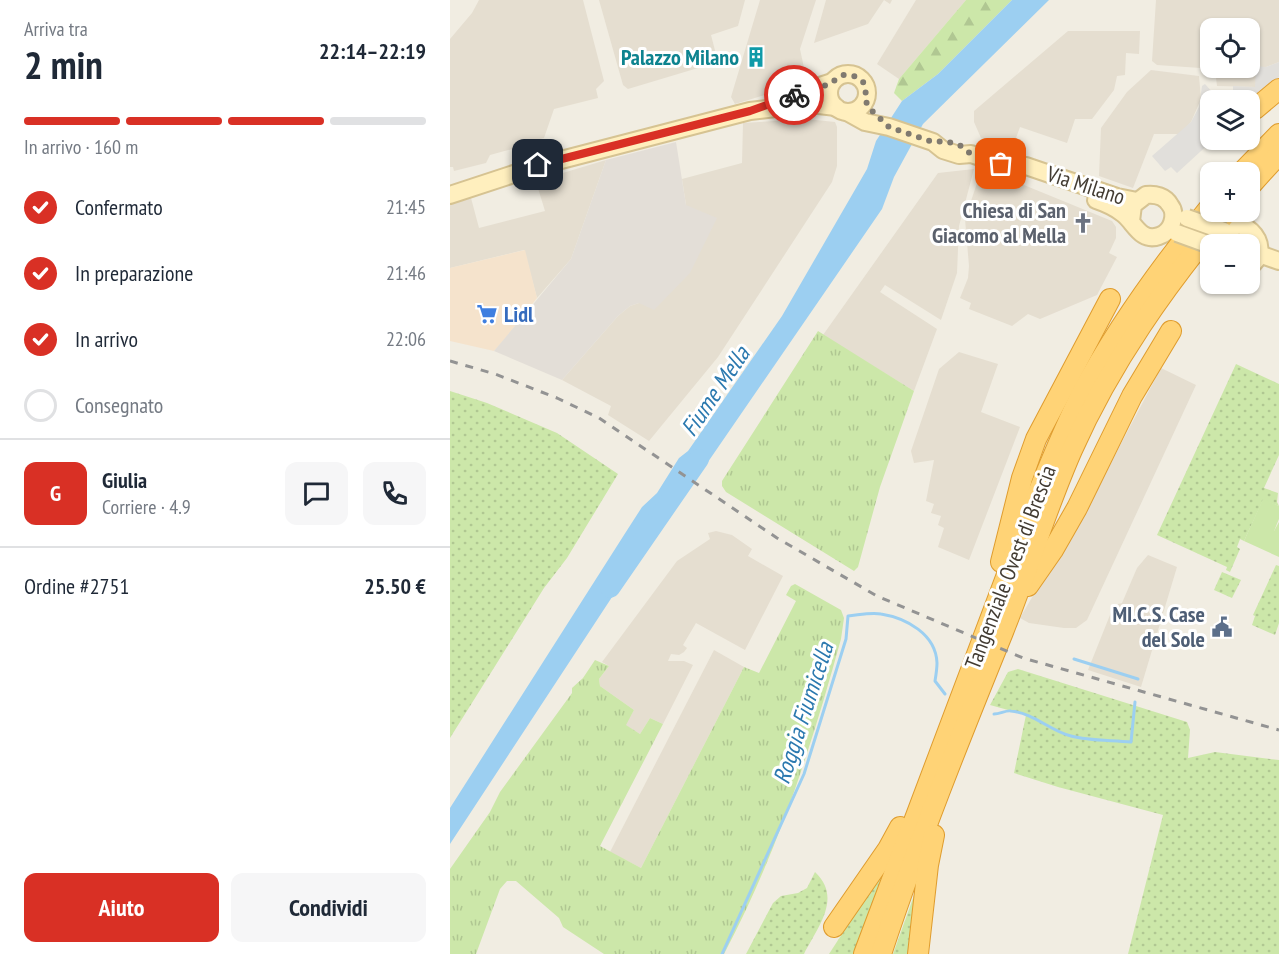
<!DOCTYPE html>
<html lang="it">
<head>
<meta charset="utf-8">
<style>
	:root { --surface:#fff; --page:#f6f6f7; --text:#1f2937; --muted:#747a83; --line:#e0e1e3; --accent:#d93025 }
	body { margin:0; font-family:"PT Sans Narrow",sans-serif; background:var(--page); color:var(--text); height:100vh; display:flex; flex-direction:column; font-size:22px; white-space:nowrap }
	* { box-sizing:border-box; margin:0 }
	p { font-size:20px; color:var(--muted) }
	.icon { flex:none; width:33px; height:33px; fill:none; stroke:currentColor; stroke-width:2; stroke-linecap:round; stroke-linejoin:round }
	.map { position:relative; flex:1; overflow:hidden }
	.panel { display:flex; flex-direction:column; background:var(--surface); width:450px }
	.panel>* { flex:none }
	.fabs { position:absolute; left:750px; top:18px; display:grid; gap:12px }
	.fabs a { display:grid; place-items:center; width:60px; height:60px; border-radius:12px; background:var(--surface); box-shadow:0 2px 4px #0004; font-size:30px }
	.pin { position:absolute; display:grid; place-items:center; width:51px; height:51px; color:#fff; margin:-26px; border-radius:12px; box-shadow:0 3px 9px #0006 }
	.courier { position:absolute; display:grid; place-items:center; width:60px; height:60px; margin:-30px; border:4px solid #d93025; border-radius:50%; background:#fff; color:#222; box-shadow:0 2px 8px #0007 }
	.head em { font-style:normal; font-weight:700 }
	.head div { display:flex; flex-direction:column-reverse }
	.head { display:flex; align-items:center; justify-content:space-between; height:102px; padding:0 24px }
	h1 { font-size:39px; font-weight:700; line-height:45px }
	.bar { display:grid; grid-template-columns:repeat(4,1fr); gap:9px 6px; align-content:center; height:72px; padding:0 24px }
	.bar i { height:8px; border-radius:4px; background:var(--line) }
	.bar .current { background:var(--accent) }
	.bar p { grid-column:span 4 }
	.line { display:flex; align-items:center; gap:15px; padding:0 24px; border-top:2px solid var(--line) }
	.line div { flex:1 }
	.round { display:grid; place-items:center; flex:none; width:63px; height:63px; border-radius:12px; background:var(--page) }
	ol { padding:0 24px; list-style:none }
	li { display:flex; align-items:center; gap:18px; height:66px }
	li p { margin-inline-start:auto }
	li .icon { padding:6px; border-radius:50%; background:var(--accent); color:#fff; stroke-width:4 }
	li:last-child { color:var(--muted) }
	li i { width:33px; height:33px; border:3px solid var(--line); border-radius:50% }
	.cta { display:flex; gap:12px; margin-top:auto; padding:12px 24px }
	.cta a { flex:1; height:69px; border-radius:12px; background:var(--accent); color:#fff; font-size:24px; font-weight:700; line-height:69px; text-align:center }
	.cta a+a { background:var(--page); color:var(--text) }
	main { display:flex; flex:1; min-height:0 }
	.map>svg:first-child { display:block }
</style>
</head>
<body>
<main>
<section class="panel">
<div class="head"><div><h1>2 min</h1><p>Arriva tra</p></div><em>22:14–22:19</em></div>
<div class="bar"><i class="current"></i><i class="current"></i><i class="current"></i><i></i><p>In arrivo · 160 m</p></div>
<ol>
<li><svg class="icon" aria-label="check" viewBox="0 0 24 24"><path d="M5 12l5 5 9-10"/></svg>Confermato<p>21:45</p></li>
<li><svg class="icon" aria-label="check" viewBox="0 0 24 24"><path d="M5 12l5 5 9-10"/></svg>In preparazione<p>21:46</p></li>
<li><svg class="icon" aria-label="check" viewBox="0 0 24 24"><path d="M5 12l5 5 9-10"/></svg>In arrivo<p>22:06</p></li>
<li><i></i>Consegnato</li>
</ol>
<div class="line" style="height:108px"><b class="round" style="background:var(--accent);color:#fff">G</b><div><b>Giulia</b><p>Corriere · 4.9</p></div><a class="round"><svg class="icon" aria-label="chat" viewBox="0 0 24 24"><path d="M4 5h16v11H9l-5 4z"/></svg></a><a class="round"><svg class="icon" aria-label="phone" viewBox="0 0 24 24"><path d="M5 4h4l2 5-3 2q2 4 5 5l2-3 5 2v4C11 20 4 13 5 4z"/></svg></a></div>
<div class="line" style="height:78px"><div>Ordine #2751</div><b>25.50 €</b></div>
<div class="cta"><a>Aiuto</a><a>Condividi</a></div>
</section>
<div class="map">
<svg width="829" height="954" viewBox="0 0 829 954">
	<defs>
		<pattern id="grass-dots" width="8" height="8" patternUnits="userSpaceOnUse" patternTransform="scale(1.5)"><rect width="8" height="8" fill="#cce7a9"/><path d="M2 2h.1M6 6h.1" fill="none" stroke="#b0c792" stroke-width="1.8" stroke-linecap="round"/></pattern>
		<pattern id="forest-firs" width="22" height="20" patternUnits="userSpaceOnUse" patternTransform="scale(1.5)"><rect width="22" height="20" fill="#cce7a9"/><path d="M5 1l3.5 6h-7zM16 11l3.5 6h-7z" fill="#b0c792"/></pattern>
		<pattern id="park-tufts" width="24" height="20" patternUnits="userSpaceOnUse" patternTransform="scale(1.5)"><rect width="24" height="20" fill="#cce7a9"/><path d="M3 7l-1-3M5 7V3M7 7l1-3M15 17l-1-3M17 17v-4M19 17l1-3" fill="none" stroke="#b0c792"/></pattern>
	</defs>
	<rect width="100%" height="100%" fill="#f1ede2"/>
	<g fill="#e5ded0" fill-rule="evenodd">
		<path d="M29,0H133L154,81L146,89L148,98L104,109L94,138L67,145L66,148L40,155L36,163L4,171L3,167H0V39L22,13Z"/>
		<path d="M149,0H295L288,26L261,35L268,62L178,89L173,85Z"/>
		<path d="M310,0H366L350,49L357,82L285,104L281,97Z"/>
		<path d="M376,0H442L440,4L434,0L418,24L364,43Z"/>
		<path d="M466,0H516L449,79L427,64Z"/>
		<path d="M706,0H829V62L816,67L805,87L767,86L765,69L707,65L702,61ZM760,28H800V68H760Z"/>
		<path d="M618,31H690L689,54L676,53L675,75L667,76L664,90L642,119H625L617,143L570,127L562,149L531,138L524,122V111Z"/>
		<path d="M701,70L749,76L751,99L741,122L729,134H704L683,188L649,176L651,128L677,92Z"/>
		<path d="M356,119L385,122L387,127V166L382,182L268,357L199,441L158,415L161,406L112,380L168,316L180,306L189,303L236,205L232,179L292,163L293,123Z"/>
		<path d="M156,160L121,259L87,298L74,250L0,268V204L21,198L29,228L95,211L87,185L97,182L96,178Z"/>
		<path d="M532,168L662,221L666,227V238L659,253L667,257L647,295L590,319L578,314L562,326L519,309L521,303L510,298L518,278L519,266L515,219Z"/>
		<path d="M524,169L509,226L507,273L491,320L435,285L430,292L487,329L464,391L373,335L488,173Z"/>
		<path d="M509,352L548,364L531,412L570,427L519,560L488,547L494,528L488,525L491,516L481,513L484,504L476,501L484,460L464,463L461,451L489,369Z"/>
		<path d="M711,368L746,385L637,620L626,628H614L579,623L570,618L665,455Z"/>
		<path d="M266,531L282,535L302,549L298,556L333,576L295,650L246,623L233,645L237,648L234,652L229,655L221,654L218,661H234L243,665L213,724L200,718L190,734L175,725L184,710L150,686L149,679L159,666L152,662L227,561L260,539L258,533Z"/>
		<path d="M698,555L727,567L691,687L638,670L664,605L672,603L687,568Z"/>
		<path d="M264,650L294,667L191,868L160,852Z"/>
	</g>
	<path fill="#f5e3cc" d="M75,250L87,298L54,340L44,351L0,341V268Z"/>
	<path fill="#e3ded7" d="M226,142L236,205L267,218L240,273L204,310L189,303L180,306L168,316L112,380L44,351L121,259L156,160Z"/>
	<g fill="url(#grass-dots)">
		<path d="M786,364L829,384V455L814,488L828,493L827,502L829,506L813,500L794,541L790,539L787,547L790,549L780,572L776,570L777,567L707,535Z"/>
		<path d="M0,391L37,403L107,433L168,474L117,558L94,588L0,738Z"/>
		<path d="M826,565L829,566V623L825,635L802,625L805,616L803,615Z"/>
		<path d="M772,572L791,580L782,598L764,590Z"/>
		<path d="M568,669L737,722L740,730L738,758L765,752L829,760V954H678L713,815L608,787L564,773L576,715L540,705L558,672Z"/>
		<path d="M365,872C393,898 367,928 354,954H296L323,903L331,896L348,893L357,888Z"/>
		<path d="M429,877L433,879L405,954H379Z"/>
		<path d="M467,887L463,954H443Z"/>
	</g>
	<path fill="url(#forest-firs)" d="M516,0H562L488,74L452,101L444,93L449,79Z"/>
	<g fill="url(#park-tufts)">
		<path d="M368,331L464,391L430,487L408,567L404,571L276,492L272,486V481Z"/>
		<path d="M345,584L391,610L394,618L391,639C361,748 327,854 274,954H154L113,927L109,918L66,881H57L50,889L26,954H0V869L40,812L50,792L122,693V688L133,678L145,660L159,666L149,679L150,686L184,710L176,725L190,734L200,718L213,724L150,846L191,868L294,667L309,673L346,601L336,595L341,586Z"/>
	</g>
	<path fill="#cce7a9" d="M813,499L829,506V519L824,531L829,522V557L794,541Z"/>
	<g fill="#e1dfdb">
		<path d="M829,62V77L802,99L783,98V86L805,87L806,66L816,67Z"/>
		<path d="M755,84L762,92L767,100H760V140H763L727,173L721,167L715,171L702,156L741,122L749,107L752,86Z"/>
	</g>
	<path fill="#9ccff1" d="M562,0H599L473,124L444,177L432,209L249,475L232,482L226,487L220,500L205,521L196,539L178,561L166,591L0,844V808L174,535L192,507L207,493L229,458L238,451L332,316L417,169L426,141L452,101L488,74Z"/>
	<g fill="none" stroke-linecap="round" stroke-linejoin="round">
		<g stroke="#9ccff1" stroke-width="3">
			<path d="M624,659L688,679"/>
			<path d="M544,714C550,714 556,710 561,711C584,713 600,731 621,736C639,741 662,740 681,742L685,702"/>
			<path d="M272,954L354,774L396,639L398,616C409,615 421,612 431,614C456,618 486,634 487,663C487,669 486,675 485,681L495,694"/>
		</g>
		<path stroke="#9ccff1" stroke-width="20" d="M160,588L249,459"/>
		<g stroke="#d6c392" stroke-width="20">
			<g id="secondary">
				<circle cx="398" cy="93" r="19"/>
				<path d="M329,99L382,82"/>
				<path d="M397,112L415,122L439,127L483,142L493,150L509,155L521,154L551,164L576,166L667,197L687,201"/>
				<path d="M0,195L88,166L300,111L360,104L386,107"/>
				<path d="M646,200C655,203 664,207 672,213C684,221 690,243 709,236C715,234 720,229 722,223C724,217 724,210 720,205C715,196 705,194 696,195L683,205L681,221"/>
				<path d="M773,244C783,200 829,247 800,266"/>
				<path d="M812,255L829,261"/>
			</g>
		</g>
		<g stroke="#df9c2e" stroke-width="22">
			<g id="trunk">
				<path d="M805,109L829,89"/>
				<path d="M792,172L829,134"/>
				<path d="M800,186L829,154"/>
				<path d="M551,562L572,478L586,439L660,299"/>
				<path d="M578,586L603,550L627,508L682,396L721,331"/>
				<path d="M384,927L438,849L450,827"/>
				<path d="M414,954L584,503C599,466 614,428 632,393C668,326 712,265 760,207"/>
				<path d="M431,954C467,845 510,738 553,632C577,572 596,509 622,450C661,362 716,285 777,212"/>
				<path d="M468,954L478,865L484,835"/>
			</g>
		</g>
		<use href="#secondary" stroke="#ffefbe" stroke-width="16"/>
		<use href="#trunk" stroke="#ffd376" stroke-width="20"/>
		<path stroke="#939393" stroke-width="3" stroke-dasharray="8 8" stroke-linecap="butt" d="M0,361L45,374L107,398L149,418L327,538L427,596L573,658L829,730"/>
		<g stroke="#d6c392" stroke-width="20" stroke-linecap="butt">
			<g id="secondary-bridge">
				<path d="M737,218L774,231"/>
				<path d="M727,233L760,245"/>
			</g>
		</g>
		<use href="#secondary-bridge" stroke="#ffefbe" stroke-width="16"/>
	</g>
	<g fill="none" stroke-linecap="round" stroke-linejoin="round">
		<path stroke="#807a70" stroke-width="6" stroke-dasharray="0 10.8" d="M344,95L377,85L393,75L404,76L413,82L416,88L415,100L420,109L439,127L483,142L496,141L511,146L521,154L551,164"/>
		<path stroke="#d93025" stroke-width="8" d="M88,165L300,111L344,95"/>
	</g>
	<defs>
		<g id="building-bare" transform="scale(1.62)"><path d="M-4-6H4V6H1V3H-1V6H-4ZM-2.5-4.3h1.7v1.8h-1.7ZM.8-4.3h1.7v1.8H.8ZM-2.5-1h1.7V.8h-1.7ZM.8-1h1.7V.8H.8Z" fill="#0f9aa8" stroke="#fff" stroke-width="2.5" paint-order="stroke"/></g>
		<g id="church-bare" transform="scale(1.62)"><path d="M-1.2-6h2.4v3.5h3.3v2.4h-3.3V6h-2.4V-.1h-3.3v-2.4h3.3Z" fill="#6b7280" stroke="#fff" stroke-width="2.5" paint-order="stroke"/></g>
		<g id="supermarket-bare" transform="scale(1.62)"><path d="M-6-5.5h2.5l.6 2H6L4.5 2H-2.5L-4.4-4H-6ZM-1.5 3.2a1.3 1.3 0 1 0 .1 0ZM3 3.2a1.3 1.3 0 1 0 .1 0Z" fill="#3f7fe0" stroke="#fff" stroke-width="2.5" paint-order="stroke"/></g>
		<g id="civic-bare" transform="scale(1.62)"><path d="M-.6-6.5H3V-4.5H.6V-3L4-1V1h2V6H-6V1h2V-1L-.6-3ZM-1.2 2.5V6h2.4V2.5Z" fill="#5c6f8a" stroke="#fff" stroke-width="2.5" paint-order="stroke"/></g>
	</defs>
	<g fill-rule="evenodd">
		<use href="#building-bare" x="306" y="57"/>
		<use href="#church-bare" x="633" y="223"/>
		<use href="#supermarket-bare" x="37" y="314"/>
		<use href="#civic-bare" x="772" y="627"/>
	</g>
	<g text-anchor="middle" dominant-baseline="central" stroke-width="6" stroke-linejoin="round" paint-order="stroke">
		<g font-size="22" font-weight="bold" fill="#0d838f" stroke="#fff" text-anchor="end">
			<text x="289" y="57">Palazzo Milano</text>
		</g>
		<g font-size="22" fill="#433c33" stroke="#fff">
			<text transform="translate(636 185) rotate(18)">Via Milano</text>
			<text transform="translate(560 567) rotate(-69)">Tangenziale Ovest di Brescia</text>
		</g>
		<g font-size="22" font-weight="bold" fill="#5b616d" stroke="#fff" text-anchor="end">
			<text x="616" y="210">Chiesa di San<tspan x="616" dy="25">Giacomo al Mella</tspan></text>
		</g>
		<g font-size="22" font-weight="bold" fill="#366cbe" stroke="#fff" text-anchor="start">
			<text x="54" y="314">Lidl</text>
		</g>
		<g font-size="22" font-weight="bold" fill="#4e5e75" stroke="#fff" text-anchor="end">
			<text x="755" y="614">MI.C.S. Case<tspan x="755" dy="25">del Sole</tspan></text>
		</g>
		<g font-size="24" font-style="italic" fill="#2b79af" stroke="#fff">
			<text transform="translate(265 391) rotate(-56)">Fiume Mella</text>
			<text transform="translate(353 713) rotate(-72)">Roggia Fiumicella</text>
		</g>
	</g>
</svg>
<div class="fabs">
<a><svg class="icon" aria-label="locate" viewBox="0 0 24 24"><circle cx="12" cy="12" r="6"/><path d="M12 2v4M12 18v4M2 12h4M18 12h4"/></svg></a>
<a><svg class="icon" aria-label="layers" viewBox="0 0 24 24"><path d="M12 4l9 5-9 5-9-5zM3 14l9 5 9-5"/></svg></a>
<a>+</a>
<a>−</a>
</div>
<div class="pin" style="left:551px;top:164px;background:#ea580c"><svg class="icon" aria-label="bag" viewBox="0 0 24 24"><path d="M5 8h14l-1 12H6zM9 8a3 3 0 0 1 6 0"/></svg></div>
<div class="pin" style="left:88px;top:165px;background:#1f2937"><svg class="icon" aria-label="home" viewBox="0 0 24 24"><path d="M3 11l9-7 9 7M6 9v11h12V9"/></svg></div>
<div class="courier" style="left:344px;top:95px"><svg class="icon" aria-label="bike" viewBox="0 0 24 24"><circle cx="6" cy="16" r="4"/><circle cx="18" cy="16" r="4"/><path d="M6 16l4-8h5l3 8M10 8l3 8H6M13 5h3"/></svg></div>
</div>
</main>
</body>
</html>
